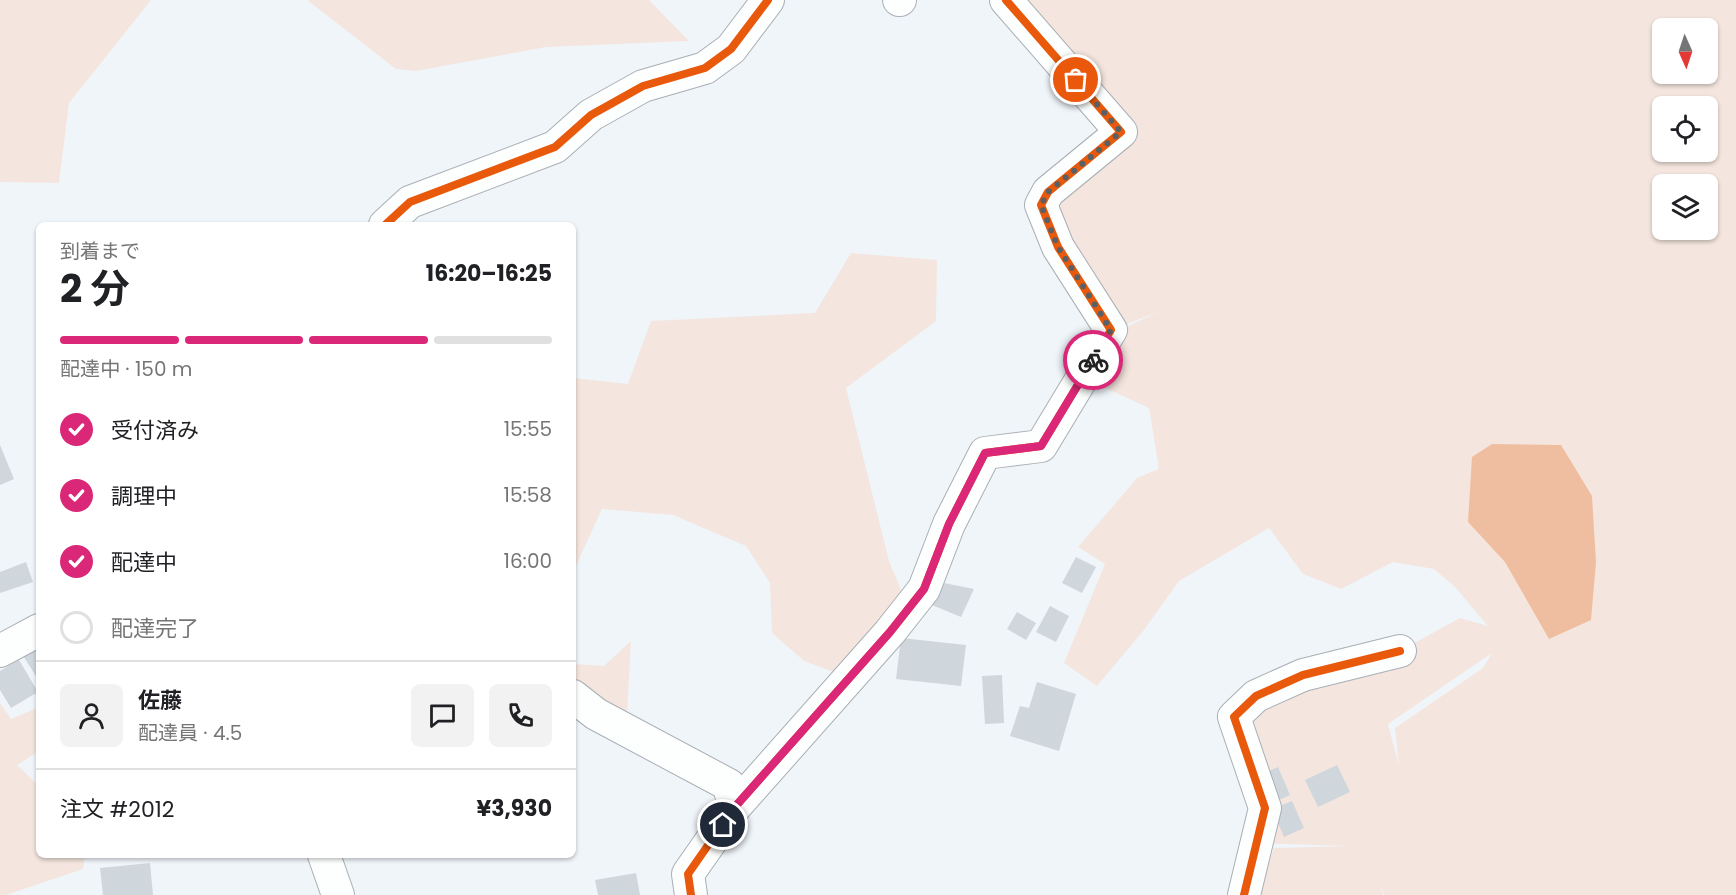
<!DOCTYPE html>
<html lang="ja">
<head>
<meta charset="utf-8">
<style>
	:root { --surface:#fff; --page:#f2f2f2; --text:#202124; --muted:#757577; --line:#e0e0e0; --accent:#db2777 }
	body { margin:0; font-family:Poppins,"Noto Sans JP",sans-serif; background:var(--page); color:var(--text); height:100vh; display:flex; flex-direction:column; font-size:22px; white-space:nowrap }
	* { box-sizing:border-box; margin:0 }
	p { font-size:20px; color:var(--muted) }
	.icon { flex:none; width:33px; height:33px; fill:none; stroke:currentColor; stroke-width:2; stroke-linecap:round; stroke-linejoin:round }
	.map { position:relative; flex:1; overflow:hidden }
	.details { position:absolute; left:36px; top:222px; width:540px; height:636px; display:flex; flex-direction:column; background:var(--surface); border-radius:9px; box-shadow:0 2px 4px #0004 }
	.details>* { flex:none }
	.needle { width:39px; rotate:177deg }
	.controls { position:absolute; left:1652px; top:18px; display:grid; gap:12px }
	.controls a { display:grid; place-items:center; width:66px; height:66px; border-radius:9px; background:var(--surface); box-shadow:0 2px 4px #0004; font-size:30px }
	.pin { position:absolute; display:grid; place-items:center; width:51px; height:51px; color:#fff; margin:-26px; border:3px solid #fff; border-radius:50%; box-shadow:0 2px 6px #0007 }
	.courier { position:absolute; display:grid; place-items:center; width:60px; height:60px; margin:-30px; border:4px solid #db2777; border-radius:50%; background:#fff; color:#222; box-shadow:0 2px 8px #0007 }
	.head em { font-style:normal; font-weight:700 }
	.head div { display:flex; flex-direction:column-reverse }
	.head { display:flex; align-items:center; justify-content:space-between; height:102px; padding:0 24px }
	h1 { font-size:39px; font-weight:700; line-height:45px }
	.bar { display:grid; grid-template-columns:repeat(4,1fr); gap:9px 6px; align-content:center; height:72px; padding:0 24px }
	.bar i { height:8px; border-radius:4px; background:var(--line) }
	.bar .on { background:var(--accent) }
	.bar p { grid-column:span 4 }
	.line { display:flex; align-items:center; gap:15px; padding:0 24px; border-top:2px solid var(--line) }
	.line div { flex:1 }
	.round { display:grid; place-items:center; flex:none; width:63px; height:63px; border-radius:9px; background:var(--page) }
	ol { padding:0 24px; list-style:none }
	li { display:flex; align-items:center; gap:18px; height:66px }
	li p { margin-inline-start:auto }
	li .icon { padding:6px; border-radius:50%; background:var(--accent); color:#fff; stroke-width:4 }
	li:last-child { color:var(--muted) }
	li i { width:33px; height:33px; border:3px solid var(--line); border-radius:50% }
	.map>svg:first-child { display:block }
</style>
</head>
<body>
<div class="map">
<svg width="1736" height="895" viewBox="0 0 1736 895">
	<rect width="100%" height="100%" fill="#f0f5fa"/>
	<g fill="#f4e6de" fill-rule="evenodd">
		<path d="M0,0H151L69,103L59,183L0,182Z"/>
		<path d="M307,0H649L689,41L546,47L416,71L396,69Z"/>
		<path d="M1006,0H1736V895H1384L1380,882L1383,895H1257L1274,848L1351,846L1257,843L1234,717L1400,651L1460,618L1488,626L1455,587L1434,569L1393,562L1341,589L1303,574L1269,528L1179,581L1144,630L1097,686L1064,663L1105,564L1078,547L1137,478L1159,469L1149,408L1082,377L1118,331L1158,312L1111,330L1038,208L1121,132ZM1662,28H1707V74H1662ZM1662,106H1707V152H1662ZM1662,184H1707V230H1662ZM1492,653L1483,668L1395,728L1399,766L1388,724Z"/>
		<path d="M851,253L937,260L936,321L846,388L889,561L907,604L845,676L804,661L772,633L770,583L746,546L673,515L602,509L573,572V378L628,384L651,321L815,313Z"/>
		<path d="M631,641L627,715L573,714V664L604,666Z"/>
		<path d="M0,703L11,719L39,707V751L17,765L39,786V855H85L83,869L6,895H0Z"/>
	</g>
	<path fill="#efbea0" d="M1492,444L1561,445L1592,496L1596,562L1591,620L1549,639L1505,562L1468,522L1472,457Z"/>
	<g fill="#cfd6dc">
		<path d="M0,445L14,479L0,485Z"/>
		<path d="M1076,557L1096,567L1082,593L1062,583Z"/>
		<path d="M26,562L33,582L0,593V572Z"/>
		<path d="M944,583L974,589L961,617L932,605Z"/>
		<path d="M1050,606L1069,616L1056,642L1036,632Z"/>
		<path d="M1017,612L1036,623L1026,640L1007,629Z"/>
		<path d="M901,638L966,645L961,686L896,679Z"/>
		<path d="M39,644V681L22,654Z"/>
		<path d="M19,660L38,692L11,708L0,690V671Z"/>
		<path d="M1002,675L1004,723L985,724L982,676Z"/>
		<path d="M1037,682L1076,694L1059,751L1010,736L1020,706L1029,708Z"/>
		<path d="M1337,765L1350,792L1318,807L1305,780Z"/>
		<path d="M1278,767L1290,795L1270,804L1258,776Z"/>
		<path d="M1292,801L1304,828L1284,837L1272,809Z"/>
		<path d="M150,863L153,895H103L100,868Z"/>
		<path d="M636,873L640,895H598L595,880Z"/>
	</g>
	<g fill="none" stroke-linecap="round" stroke-linejoin="round">
		<g stroke="#a9afb5" stroke-width="34">
			<g id="street">
				<path d="M899,0H900"/>
				<path d="M385,225L410,202L555,147L591,115L643,86L705,68L731,49L768,0"/>
				<path d="M0,651L39,630"/>
				<path d="M573,696L596,714L729,785L734,808"/>
				<path d="M324,855L338,895"/>
				<path d="M691,895L688,874L734,808L890,632L924,589L949,524L985,453L1041,446L1111,330L1058,247L1041,205L1048,192L1121,132L1006,0"/>
				<path d="M1244,895L1265,808L1234,717L1256,696L1303,675L1400,651"/>
			</g>
		</g>
		<use href="#street" stroke="#fdfefe" stroke-width="32"/>
		<g stroke="#fff" stroke-width="11">
			<g id="cycleway">
				<path d="M385,225L410,202L555,147L591,115L643,86L705,68L731,49L768,0"/>
				<path d="M691,895L688,874L734,808L890,632L924,589L949,524L985,453L1041,446L1111,330L1058,247L1041,205L1048,192L1121,132L1006,0"/>
				<path d="M1244,895L1265,808L1234,717L1256,696L1303,675L1400,651"/>
			</g>
		</g>
		<use href="#cycleway" stroke="#e8590c" stroke-width="8"/>
	</g>
	<g fill="none" stroke-linecap="round" stroke-linejoin="round">
		<path stroke="#596066" stroke-width="6" stroke-dasharray="0 10.8" d="M1076,80L1121,132L1048,192L1041,205L1058,247L1111,330L1093,360"/>
		<path stroke="#db2777" stroke-width="8" d="M723,825L734,808L890,632L924,589L949,524L985,453L1041,446L1093,360"/>
	</g>
</svg>
<div class="controls">
<a><svg class="needle" viewBox="-14 -14 28 28"><path d="M0-13l5 13h-10z" fill="#e53935"/><path d="M0 13l5-13h-10z" fill="#757577"/></svg></a>
<a><svg class="icon" aria-label="locate" viewBox="0 0 24 24"><circle cx="12" cy="12" r="6"/><path d="M12 2v4M12 18v4M2 12h4M18 12h4"/></svg></a>
<a><svg class="icon" aria-label="layers" viewBox="0 0 24 24"><path d="M12 4l9 5-9 5-9-5zM3 14l9 5 9-5"/></svg></a>
</div>
<div class="pin" style="left:1076px;top:80px;background:#ea580c"><svg class="icon" aria-label="bag" viewBox="0 0 24 24"><path d="M5 8h14l-1 12H6zM9 8a3 3 0 0 1 6 0"/></svg></div>
<div class="pin" style="left:723px;top:825px;background:#1f2937"><svg class="icon" aria-label="home" viewBox="0 0 24 24"><path d="M3 11l9-7 9 7M6 9v11h12V9"/></svg></div>
<div class="courier" style="left:1093px;top:360px"><svg class="icon" aria-label="bike" viewBox="0 0 24 24"><circle cx="6" cy="16" r="4"/><circle cx="18" cy="16" r="4"/><path d="M6 16l4-8h5l3 8M10 8l3 8H6M13 5h3"/></svg></div>
<section class="details">
<div class="head"><div><h1>2 分</h1><p>到着まで</p></div><em>16:20–16:25</em></div>
<div class="bar"><i class="on"></i><i class="on"></i><i class="on"></i><i></i><p>配達中 · 150 m</p></div>
<ol>
<li><svg class="icon" aria-label="check" viewBox="0 0 24 24"><path d="M5 12l5 5 9-10"/></svg>受付済み<p>15:55</p></li>
<li><svg class="icon" aria-label="check" viewBox="0 0 24 24"><path d="M5 12l5 5 9-10"/></svg>調理中<p>15:58</p></li>
<li><svg class="icon" aria-label="check" viewBox="0 0 24 24"><path d="M5 12l5 5 9-10"/></svg>配達中<p>16:00</p></li>
<li><i></i>配達完了</li>
</ol>
<div class="line" style="height:108px"><a class="round"><svg class="icon" aria-label="person" viewBox="0 0 24 24"><circle cx="12" cy="8" r="4"/><path d="M4 21q1-7 8-7t8 7"/></svg></a><div><b>佐藤</b><p>配達員 · 4.5</p></div><a class="round"><svg class="icon" aria-label="chat" viewBox="0 0 24 24"><path d="M4 5h16v11H9l-5 4z"/></svg></a><a class="round"><svg class="icon" aria-label="phone" viewBox="0 0 24 24"><path d="M5 4h4l2 5-3 2q2 4 5 5l2-3 5 2v4C11 20 4 13 5 4z"/></svg></a></div>
<div class="line" style="height:78px"><div>注文 #2012</div><b>¥3,930</b></div>
</section>
</div>
</body>
</html>
